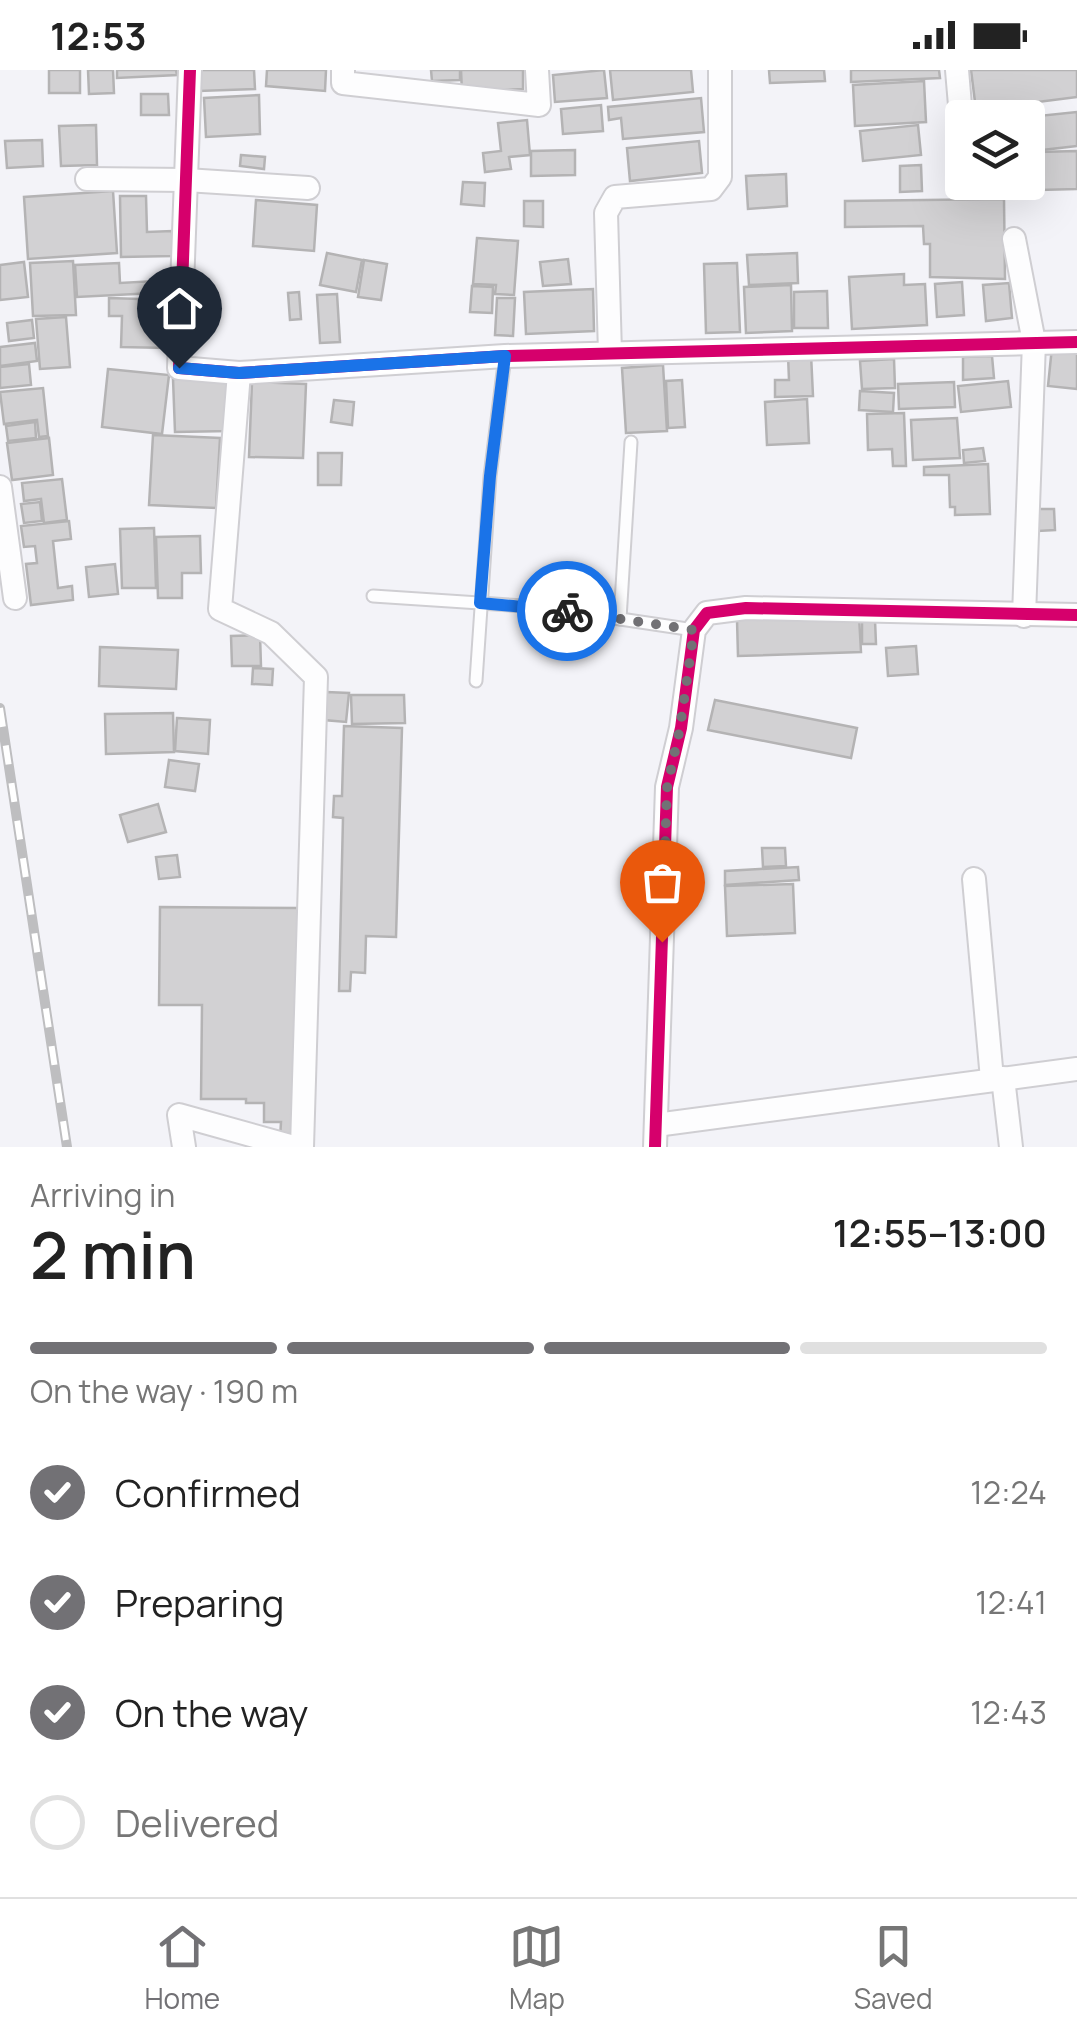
<!DOCTYPE html>
<html lang="en">
<head>
<meta charset="utf-8">
<style>
	:root { --surface:#fff; --page:#f2f2f2; --text:#222; --muted:#767676; --line:#e0e0e0; --accent:#727175 }
	body { margin:0; font-family:Manrope,sans-serif; background:var(--page); color:var(--text); height:100vh; display:flex; flex-direction:column; font-size:38px; white-space:nowrap }
	* { box-sizing:border-box; margin:0 }
	p { font-size:32px; color:var(--muted) }
	.icon { flex:none; width:55px; height:55px; fill:none; stroke:currentColor; stroke-width:2; stroke-linecap:round; stroke-linejoin:round }
	.map { position:relative; height:1077px; overflow:hidden }
	.drawer { display:flex; flex-direction:column; background:var(--surface); flex:1 }
	.drawer>* { flex:none }
	.controls { position:absolute; left:945px; top:30px; display:grid; gap:20px }
	.controls a { display:grid; place-items:center; width:100px; height:100px; border-radius:10px; background:var(--surface); box-shadow:0 10px 40px #0002; font-size:50px }
	.pin { position:absolute; display:grid; place-items:center; width:85px; height:85px; color:#fff; margin:-102px -42px; border-radius:50% 50% 50% 0; rotate:-45deg; box-shadow:0 0 10px #0007 }
	.pin .icon { rotate:45deg }
	.courier { position:absolute; display:grid; place-items:center; width:100px; height:100px; margin:-50px; border:8px solid #1a73e8; border-radius:50%; background:#fff; color:#222; box-shadow:0 2px 12px #0007 }
	.overview em { font-style:normal; font-weight:600 }
	.overview div { display:flex; flex-direction:column-reverse }
	.overview { display:flex; align-items:center; justify-content:space-between; height:170px; padding:0 30px }
	h1 { font-size:65px; font-weight:600; line-height:75px }
	.bar { display:grid; grid-template-columns:repeat(4,1fr); gap:15px 10px; align-content:center; height:120px; padding:0 30px }
	.bar i { height:12px; border-radius:8px; background:var(--line) }
	.bar .current { background:var(--accent) }
	.bar p { grid-column:span 4 }
	ol { padding:0 30px; list-style:none }
	li { display:flex; align-items:center; gap:30px; height:110px }
	li p { margin-inline-start:auto }
	li .icon { padding:10px; border-radius:50%; background:var(--accent); color:#fff; stroke-width:4 }
	li:last-child { color:var(--muted) }
	li i { width:55px; height:55px; border:5px solid var(--line); border-radius:50% }
	.status { display:flex; justify-content:space-between; align-items:center; height:70px; padding:0 50px; background:var(--surface); direction:ltr }
	.status svg { height:28px; fill:currentColor }
	.tabs { display:flex; justify-content:space-around; align-items:center; height:140px; border-top:2px solid var(--line); background:var(--surface); font-size:28px; color:var(--muted) }
	.tabs a { display:grid; justify-items:center; gap:5px }
	.tabs .current { color:var(--accent) }
	.map>svg:first-child { display:block }
</style>
</head>
<body>
<div class="status"><b>12:53</b><svg viewBox="0 0 49 12"><path d="M0 12V9h3v3zM5 12V6h3v6zM10 12V3h3v9zM15 12V0h3v12zM26 1h20v11H26zM47 4h2v5h-2z"/></svg></div>
<div class="map">
<svg width="1077" height="1077" viewBox="0 0 1077 1077">
	<rect width="100%" height="100%" fill="#f3f3f8"/>
	<g fill="#d2d1d3" stroke="#b4b3b4" stroke-width="2.5">
		<rect x="49" y="0" width="31" height="23"/>
		<path d="M88,0H113L114,23L89,24Z"/>
		<path d="M117,0H176L177,5L117,8Z"/>
		<path d="M198,0H254L255,19L199,21Z"/>
		<path d="M267,0H326L325,21L266,16Z"/>
		<path d="M431,0H460V10L432,11Z"/>
		<path d="M461,0H523V19L462,22Z"/>
		<path d="M604,0L607,28L555,32L553,5Z"/>
		<path d="M610,0H691L693,22L613,30Z"/>
		<path d="M769,0H824L825,11L770,13Z"/>
		<path d="M851,0H939L940,8L851,12Z"/>
		<path d="M971,0H1077V27L976,40Z"/>
		<path d="M924,11L926,52L855,56L853,15Z"/>
		<path d="M141,24H168L169,45H141Z"/>
		<path d="M259,25L260,64L206,67L204,28Z"/>
		<path d="M701,28L704,62L623,69L621,48L609,50L608,37Z"/>
		<path d="M601,35L603,61L563,64L561,39Z"/>
		<path d="M1077,42V76L1042,80L1038,46Z"/>
		<path d="M527,50L530,85L509,87L511,99L485,102L483,83L501,81L498,53Z"/>
		<path d="M96,55L97,95L61,96L59,56Z"/>
		<path d="M918,55L921,85L863,91L860,61Z"/>
		<path d="M42,70L43,96L7,98L5,71Z"/>
		<path d="M699,71L702,103L630,111L627,78Z"/>
		<path d="M575,80V105L531,106V81Z"/>
		<path d="M1077,81V119L1039,120L1038,82Z"/>
		<path d="M241,85L265,87L264,99L240,96Z"/>
		<path d="M921,95L922,121L900,122V96Z"/>
		<path d="M786,104L787,136L748,139L746,106Z"/>
		<path d="M463,112L485,113L484,136L461,134Z"/>
		<path d="M113,121L117,183L28,189L24,127Z"/>
		<path d="M120,126H146L147,162L172,161L173,186L121,187Z"/>
		<path d="M1004,129L1005,209L930,207V174H924L923,156L845,157V131Z"/>
		<path d="M256,130L317,135L314,181L253,176Z"/>
		<path d="M524,131H543V157L524,156Z"/>
		<path d="M477,168L518,171L514,225L495,224L496,215L473,214Z"/>
		<path d="M327,183L362,190L356,222L320,215Z"/>
		<path d="M797,183L798,213L749,215L747,185Z"/>
		<path d="M568,189L571,214L543,216L540,192Z"/>
		<path d="M364,190L387,194L381,230L358,227Z"/>
		<path d="M73,191L76,245L33,246L30,193Z"/>
		<path d="M24,192L28,227L0,230V195Z"/>
		<path d="M119,193L120,213L174,210V222L77,227L75,195Z"/>
		<path d="M737,193L740,262L706,263L704,194Z"/>
		<path d="M904,204V215L925,214L927,255L852,259L849,207Z"/>
		<path d="M962,212L964,245L937,247L935,214Z"/>
		<path d="M1009,213L1012,248L986,251L983,215Z"/>
		<path d="M791,215L792,261L746,263L744,217Z"/>
		<path d="M472,216L493,217L492,243L470,242Z"/>
		<path d="M593,219L594,261L526,264L524,222Z"/>
		<path d="M827,221L828,258H794V222Z"/>
		<path d="M299,222L301,249L290,250L288,223Z"/>
		<path d="M337,224L340,272L320,273L317,225Z"/>
		<path d="M109,228L170,230L168,278L121,277L122,246H109Z"/>
		<path d="M497,228H515L513,266L495,265Z"/>
		<path d="M66,247L70,297L40,299L36,249Z"/>
		<path d="M32,250L34,268L9,271L7,253Z"/>
		<path d="M35,273L37,291L0,296V277Z"/>
		<path d="M1052,277L1077,279V319L1048,316Z"/>
		<path d="M811,284L813,326L775,327V310H789L788,285Z"/>
		<path d="M992,286L994,308L963,310V287Z"/>
		<path d="M894,289L895,318L862,319L860,291Z"/>
		<path d="M29,294L31,315L0,318V297Z"/>
		<path d="M663,295L667,361L626,363L622,298Z"/>
		<path d="M108,299L169,305L162,364L102,357Z"/>
		<path d="M228,307L229,361L175,362L173,309Z"/>
		<path d="M682,310L685,357L668,358L666,311Z"/>
		<path d="M1008,311L1011,337L961,342L958,316Z"/>
		<path d="M252,312L306,314L303,388L249,387Z"/>
		<path d="M954,312L955,337L899,339L898,314Z"/>
		<path d="M43,318L48,366L39,367L37,350L4,354L0,322Z"/>
		<path d="M860,321L894,323L893,342L859,340Z"/>
		<path d="M807,329L809,373L767,375L765,332Z"/>
		<path d="M334,330L354,332L352,355L331,352Z"/>
		<path d="M904,343L906,396H893L892,379L868,380L867,344Z"/>
		<path d="M957,348L960,388L913,390L911,350Z"/>
		<path d="M35,352L36,368L8,371L6,356Z"/>
		<path d="M153,365L220,368L216,438L149,435Z"/>
		<path d="M49,368L53,405L12,410L7,373Z"/>
		<path d="M983,378L985,391L964,393L963,380Z"/>
		<path d="M318,383H342L341,415H318Z"/>
		<path d="M988,394L990,444L955,445V437H950L949,405H924V397Z"/>
		<path d="M62,409L67,450L44,453L41,429L24,431L22,413Z"/>
		<path d="M40,432L42,451L24,453L21,434Z"/>
		<path d="M1037,439H1054L1055,460L1038,461Z"/>
		<path d="M69,451L71,469L53,471L58,518L72,516L73,530L31,535L26,494L37,493L35,476L24,477L21,456Z"/>
		<path d="M154,458L156,518H122L120,459Z"/>
		<path d="M200,466L201,503H182V528H158L156,467Z"/>
		<path d="M115,494L118,524L89,527L86,497Z"/>
		<path d="M859,546L861,582L738,586L737,550Z"/>
		<path d="M862,550H875L876,574H862Z"/>
		<path d="M260,565L261,596H232L231,566Z"/>
		<path d="M916,576L918,604L888,606L886,578Z"/>
		<path d="M100,577L178,580L176,619L99,616Z"/>
		<path d="M253,598L273,599L272,615L252,614Z"/>
		<path d="M326,622L349,623L346,652L324,650Z"/>
		<path d="M351,625H404L405,653L352,654Z"/>
		<path d="M715,630L857,658L851,688L708,660Z"/>
		<path d="M173,643L174,682L106,684L105,644Z"/>
		<path d="M177,648L210,650L208,684L175,681Z"/>
		<path d="M344,656L402,658L396,867L366,866L365,903L351,902L350,921H339L343,748L333,747L334,726H342Z"/>
		<path d="M169,690L199,694L195,721L165,717Z"/>
		<path d="M158,734L166,762L128,772L120,745Z"/>
		<path d="M762,778H785L786,796L763,797Z"/>
		<path d="M177,785L180,807L159,809L156,787Z"/>
		<path d="M798,797L799,810L725,815V801Z"/>
		<path d="M793,814L795,863L727,866L725,816Z"/>
		<path d="M160,837L298,838L296,1069H280L281,1052H264V1033H246V1029H201L202,935H159Z"/>
	</g>
	<g fill="none" stroke-linecap="round" stroke-linejoin="round">
		<g stroke="#cfced2" stroke-width="15">
			<g id="lane">
				<path d="M373,526L540,537L694,560"/>
				<path d="M620,549L631,372"/>
				<path d="M476,611L490,406L505,286"/>
			</g>
		</g>
		<g stroke="#cfced2" stroke-width="26">
			<g id="street">
				<path d="M190,0L179,298L239,303L505,286L1077,272"/>
				<path d="M343,0V13L539,35L537,0"/>
				<path d="M957,0L961,47"/>
				<path d="M87,109L186,110L308,118"/>
				<path d="M1014,169L1034,272L1024,546"/>
				<path d="M610,283L606,143L615,127L711,119L720,107V0"/>
				<path d="M239,303L220,539L271,563L316,607L302,1077"/>
				<path d="M0,417L15,528"/>
				<path d="M974,809L992,1009"/>
				<path d="M1003,1008L1011,1077"/>
				<path d="M656,1055L1077,999"/>
				<path d="M184,1077L179,1045L294,1077"/>
				<path d="M655,1077L667,717L681,658L694,560L707,543L746,538L1077,545"/>
			</g>
		</g>
		<use href="#lane" stroke="#fdfdfe" stroke-width="11"/>
		<use href="#street" stroke="#fdfdfe" stroke-width="22"/>
		<g stroke="#bebec0" stroke-width="10">
			<path id="rail" d="M0,638L67,1077"/>
		</g>
		<use href="#rail" stroke="#fff" stroke-width="6" stroke-dasharray="19" stroke-linecap="butt"/>
		<g stroke="#fff" stroke-width="19">
			<g id="cycleway">
				<path d="M190,0L179,298L239,303L505,286L1077,272"/>
				<path d="M655,1077L667,717L681,658L694,560L707,543L746,538L1077,545"/>
			</g>
		</g>
		<use href="#cycleway" stroke="#d6006c" stroke-width="12"/>
	</g>
	<g fill="none" stroke-linecap="round" stroke-linejoin="round">
		<path stroke="#727175" stroke-width="10" stroke-dasharray="0 18" d="M567,541L694,560L680,658L667,718L662,872"/>
		<path stroke="#1a73e8" stroke-width="12" d="M179,298L239,303L505,286L490,406L480,533L567,541"/>
	</g>
</svg>
<div class="controls">
<a><svg class="icon" aria-label="layers" viewBox="0 0 24 24"><path d="M12 4l9 5-9 5-9-5zM3 14l9 5 9-5"/></svg></a>
</div>
<div class="pin" style="left:662px;top:872px;background:#ea580c"><svg class="icon" aria-label="bag" viewBox="0 0 24 24"><path d="M5 8h14l-1 12H6zM9 8a3 3 0 0 1 6 0"/></svg></div>
<div class="pin" style="left:179px;top:298px;background:#1f2937"><svg class="icon" aria-label="home" viewBox="0 0 24 24"><path d="M3 11l9-7 9 7M6 9v11h12V9"/></svg></div>
<div class="courier" style="left:567px;top:541px"><svg class="icon" aria-label="bike" viewBox="0 0 24 24"><circle cx="6" cy="16" r="4"/><circle cx="18" cy="16" r="4"/><path d="M6 16l4-8h5l3 8M10 8l3 8H6M13 5h3"/></svg></div>
</div>
<section class="drawer">
<div class="overview"><div><h1>2 min</h1><p>Arriving in</p></div><em>12:55–13:00</em></div>
<div class="bar"><i class="current"></i><i class="current"></i><i class="current"></i><i></i><p>On the way · 190 m</p></div>
<ol>
<li><svg class="icon" aria-label="check" viewBox="0 0 24 24"><path d="M5 12l5 5 9-10"/></svg>Confirmed<p>12:24</p></li>
<li><svg class="icon" aria-label="check" viewBox="0 0 24 24"><path d="M5 12l5 5 9-10"/></svg>Preparing<p>12:41</p></li>
<li><svg class="icon" aria-label="check" viewBox="0 0 24 24"><path d="M5 12l5 5 9-10"/></svg>On the way<p>12:43</p></li>
<li><i></i>Delivered</li>
</ol>
</section>
<nav class="tabs">
<a class="current"><svg class="icon" aria-label="home" viewBox="0 0 24 24"><path d="M3 11l9-7 9 7M6 9v11h12V9"/></svg>Home</a>
<a><svg class="icon" aria-label="map" viewBox="0 0 24 24"><path d="M3 6l6-2 6 2 6-2v14l-6 2-6-2-6 2zM9 4v14M15 6v14"/></svg>Map</a>
<a><svg class="icon" aria-label="saved" viewBox="0 0 24 24"><path d="M7 4h10v16l-5-4-5 4z"/></svg>Saved</a>
</nav>
</body>
</html>
